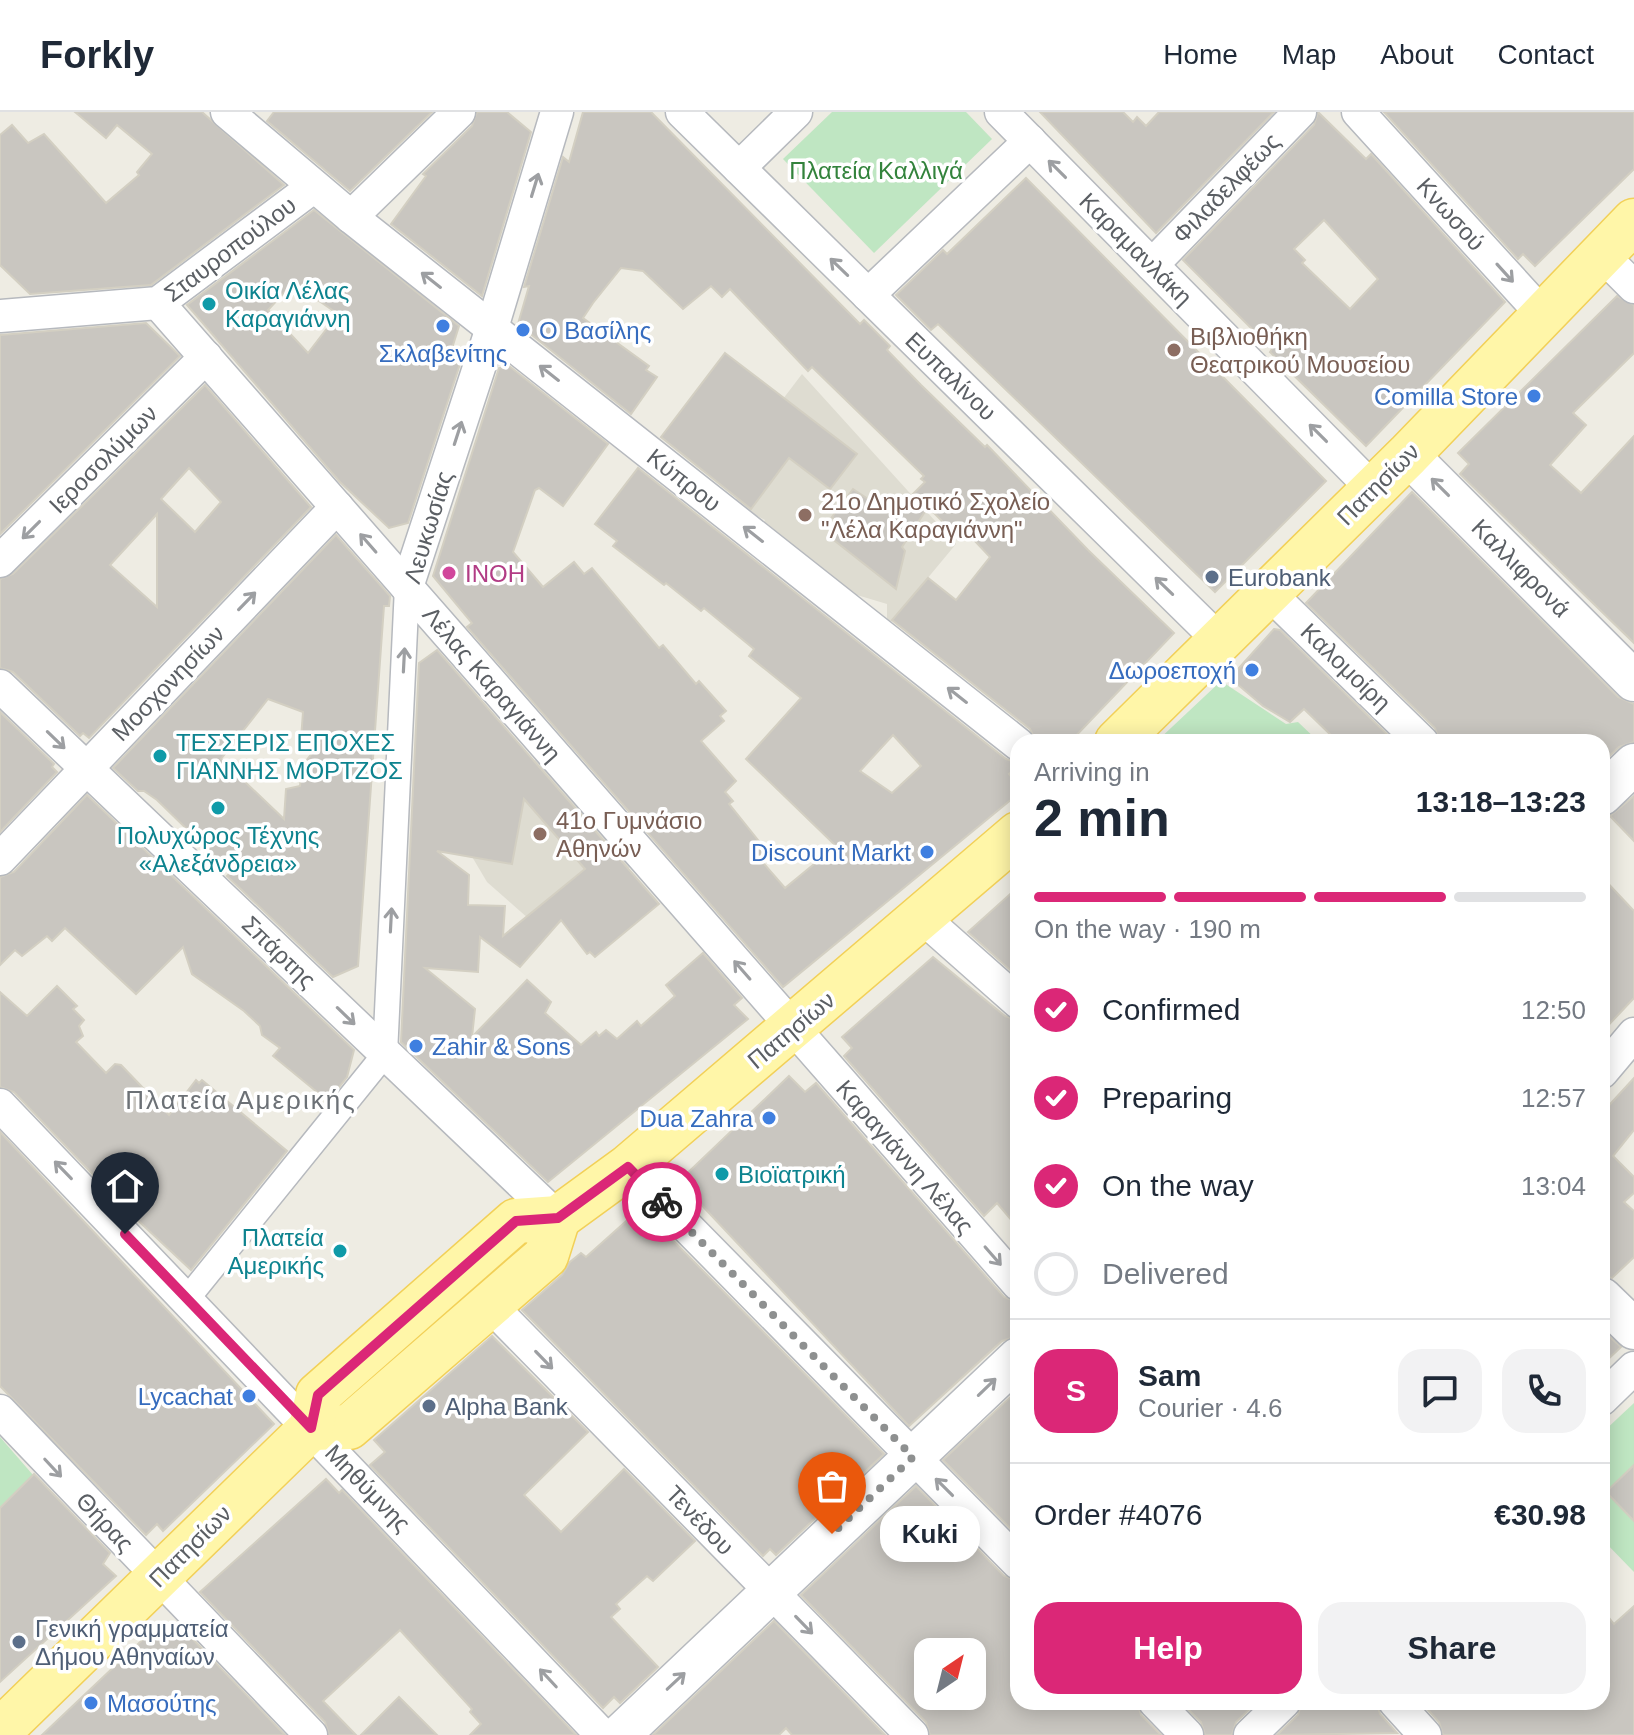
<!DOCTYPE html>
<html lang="en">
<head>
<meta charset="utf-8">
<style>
	:root { --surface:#fff; --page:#f2f2f3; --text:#1f2937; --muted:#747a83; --line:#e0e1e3; --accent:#db2777 }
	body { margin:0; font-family:Arial,sans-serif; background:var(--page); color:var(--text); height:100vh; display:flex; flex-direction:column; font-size:30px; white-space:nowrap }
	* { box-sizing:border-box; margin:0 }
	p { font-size:26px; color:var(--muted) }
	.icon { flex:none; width:44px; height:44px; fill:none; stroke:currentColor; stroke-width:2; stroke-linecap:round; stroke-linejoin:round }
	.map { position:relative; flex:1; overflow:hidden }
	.sheet { position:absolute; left:1010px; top:622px; width:600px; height:976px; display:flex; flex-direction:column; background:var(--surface); border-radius:24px; box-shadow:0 4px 20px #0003 }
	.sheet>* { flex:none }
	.needle { width:52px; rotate:35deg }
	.fabs { position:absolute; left:914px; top:1526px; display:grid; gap:16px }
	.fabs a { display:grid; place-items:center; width:72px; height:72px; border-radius:16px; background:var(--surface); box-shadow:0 4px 20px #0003; font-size:40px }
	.pin { position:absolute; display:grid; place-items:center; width:68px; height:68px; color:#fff; margin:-82px -34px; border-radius:50% 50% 50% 0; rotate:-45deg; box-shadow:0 0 8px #0007 }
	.pin .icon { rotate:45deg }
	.courier { position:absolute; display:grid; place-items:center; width:80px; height:80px; margin:-40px; border:6px solid #db2777; border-radius:50%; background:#fff; color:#222; box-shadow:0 2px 10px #0007 }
	.bubble { position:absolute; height:56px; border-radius:24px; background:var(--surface); box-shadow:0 4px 20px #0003; font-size:26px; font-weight:700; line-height:56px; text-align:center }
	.head em { font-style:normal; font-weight:700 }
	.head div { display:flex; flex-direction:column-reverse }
	.head { display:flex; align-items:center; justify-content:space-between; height:136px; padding:0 24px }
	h1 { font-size:52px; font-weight:700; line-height:60px }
	.bar { display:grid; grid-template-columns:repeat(4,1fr); gap:12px 8px; align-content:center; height:96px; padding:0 24px }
	.bar i { height:10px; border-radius:6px; background:var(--line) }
	.bar .on { background:var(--accent) }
	.bar p { grid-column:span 4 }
	.line { display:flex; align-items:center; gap:20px; padding:0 24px; border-top:2px solid var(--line) }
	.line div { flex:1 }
	.round { display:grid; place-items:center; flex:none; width:84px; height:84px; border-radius:24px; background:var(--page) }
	ol { padding:0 24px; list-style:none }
	li { display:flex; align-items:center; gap:24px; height:88px }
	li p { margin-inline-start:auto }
	li .icon { padding:8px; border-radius:50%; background:var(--accent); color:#fff; stroke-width:4 }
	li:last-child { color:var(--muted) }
	li i { width:44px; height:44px; border:4px solid var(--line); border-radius:50% }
	.cta { display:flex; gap:16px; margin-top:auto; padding:16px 24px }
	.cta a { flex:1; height:92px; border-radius:24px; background:var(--accent); color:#fff; font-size:32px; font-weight:700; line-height:92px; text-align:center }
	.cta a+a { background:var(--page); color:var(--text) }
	header { display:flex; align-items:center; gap:48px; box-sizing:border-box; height:112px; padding:0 40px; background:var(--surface); border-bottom:2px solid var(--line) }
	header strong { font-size:38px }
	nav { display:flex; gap:44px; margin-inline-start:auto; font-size:28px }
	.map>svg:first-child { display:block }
</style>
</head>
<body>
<header>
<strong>Forkly</strong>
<nav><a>Home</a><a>Map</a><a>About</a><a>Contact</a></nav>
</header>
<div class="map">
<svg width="1634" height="1623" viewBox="0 0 1634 1623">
	<rect width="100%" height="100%" fill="#eeece3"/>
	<g fill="#dedcd1">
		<path d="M802,262L956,432L887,515V492L847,480L762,414L765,408L735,392L737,385L719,371Z"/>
		<path d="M540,644L634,752L546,822L487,770L471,743L472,702Z"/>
	</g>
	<g fill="#bfe6c2">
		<path d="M832,0H966L992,27L874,141L783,47Z"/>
		<path d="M1221,569L1286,612L1298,610L1319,630H1156Z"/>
		<path d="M1634,1291V1460L1602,1427V1321Z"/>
		<path d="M0,1325L33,1363L0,1395Z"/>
	</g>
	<g fill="#c9c6c0" stroke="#d3cfc2" stroke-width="2" fill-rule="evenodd">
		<path d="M75,0H202L284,73L151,173L30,182L0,153V23L12,13L28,31L44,22L106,91L139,63L137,60L152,42L117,13L106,26Z"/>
		<path d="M274,0H432L350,79L267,9Z"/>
		<path d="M477,0H507L531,20L482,184L391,112L426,64L423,62L472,14Z"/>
		<path d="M583,0H651L860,212L864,208L890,234L887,238L921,273L985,335L987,333L1088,438L1174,521L1070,630H1036L1030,617L892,508L928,466L956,488L990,445L957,410L950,417L928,395L902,435L905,439L896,477L830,425L841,412L832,405L853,377L892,403L925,370L921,367L924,364L812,255L808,259L730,177L722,185L711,174L683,197L643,159L621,156L593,191L583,206L649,254L646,258L657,265L631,302L518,212L529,174L524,175L563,45L569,50Z"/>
		<path d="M1040,0H1123L1133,10L1137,5L1146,14L1159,0H1274L1156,121Z"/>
		<path d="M1318,0L1366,47L1371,42L1505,190L1366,334L1270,240L1272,237L1183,148L1314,13ZM1324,108L1378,167L1350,197L1302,151L1305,148L1294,137Z"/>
		<path d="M1384,0H1634V57L1535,154L1523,142L1518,147Z"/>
		<path d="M1026,66L1326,369L1215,480L938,212L931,218L896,183L943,138L947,142Z"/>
		<path d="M314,98L459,214L448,249L460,252L408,411L389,416L340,370L187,193ZM293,171L338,202L308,241L268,198Z"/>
		<path d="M1617,184L1634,193V241L1573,301L1586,313L1550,353L1581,381L1634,324V531L1460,362L1469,352L1458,341Z"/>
		<path d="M146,211L180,244L0,422V223Z"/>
		<path d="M725,241L857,342L830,377L789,346L751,397L661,325Z"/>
		<path d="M509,254L608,332L563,394L539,376L535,378L513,440L543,475L574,450L584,462L592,456L659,536L663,533L696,572L699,569L726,599L720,604L724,609L701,629L736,669L725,680L733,689L729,692L766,738L758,745L785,776L836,734L746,647L801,586L749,544L754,537L704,496L701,499L666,471L664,473L613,434L617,429L595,412L638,356L1006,647L1018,651V655L1009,662L1018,673V682L783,875L467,515L472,511L433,464L499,256ZM893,623L921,654L892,681L860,659Z"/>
		<path d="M205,273L311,395L89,626L83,621L80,624L13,560L0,556V467L13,462ZM189,356L221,390L195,420L161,387ZM157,402V495L110,453Z"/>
		<path d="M1412,380L1618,585L1634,592V630L1619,635L1602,651V630H1440L1435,616L1306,491Z"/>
		<path d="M336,423L390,484L389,494H384L358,854L333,865L227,764L231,760L157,688L144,679H138L113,656ZM268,587L303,600L301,627L320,631L302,654L300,674L286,677L284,707L221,647Z"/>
		<path d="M1274,517L1280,518L1395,630H1338L1304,597L1290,610L1263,594L1230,566Z"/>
		<path d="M437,538L659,792L595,845L590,840L587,842L561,808L520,855L480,825L478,860L425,856L475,897L472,925L527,868L551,890L545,901L581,933L596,920L599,924L606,918L617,927L637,909L641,914L675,884L666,873L703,841L742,886L734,893L748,907L548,1070L401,930L419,551ZM524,687L585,757L503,824L505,794L468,793L469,763L437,739L512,752Z"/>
		<path d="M0,600L54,652L52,655L57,660L0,720Z"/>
		<path d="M87,683L354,938L347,965L328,989L273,944L280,936L262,923L260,914L244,899L192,862L183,835L136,882L65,816L52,829L47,824L22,844L15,838L0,853V765L14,760Z"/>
		<path d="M1634,684V729L1610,704Z"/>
		<path d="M1602,765L1634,799V886L1602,920Z"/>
		<path d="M1018,775V865L968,820Z"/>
		<path d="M933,845L1005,904L1018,908V1116L997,1091L984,1104L844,944L852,936L842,925Z"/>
		<path d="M57,874L77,894L73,897L84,908L79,914L83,924L76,930L106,961L115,952L121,953L169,1003L196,968L199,971L202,968L287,1039L191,1158L130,1101L14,980L0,975V880L27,904Z"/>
		<path d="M789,964L805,980L816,971L1004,1185L1018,1190V1224L1002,1229L909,1314L679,1069Z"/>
		<path d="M1634,966V1018L1613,1044L1634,1065V1081L1624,1090L1634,1099V1145L1612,1166L1602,1164V1001Z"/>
		<path d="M0,1020L274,1312L163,1419L157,1412L146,1423L0,1274Z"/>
		<path d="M641,1096L884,1342L776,1443L770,1437L763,1444L522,1198L562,1163L570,1150L581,1141L586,1145Z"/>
		<path d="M1602,1218L1621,1235L1602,1253Z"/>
		<path d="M492,1224L588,1320L524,1383L561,1420L624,1357L695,1429L653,1469L647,1464L616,1492L620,1497L611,1505L658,1555L620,1591L614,1585L603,1596L370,1353L385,1340L374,1328Z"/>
		<path d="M1018,1278V1424L943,1348Z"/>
		<path d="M1634,1353V1409L1606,1380Z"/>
		<path d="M34,1362L110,1441L103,1452L116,1464L0,1570V1396Z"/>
		<path d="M326,1367L339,1381L342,1378L576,1623H470L481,1612L470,1600L472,1597L400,1518L323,1589L356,1623H329L325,1610L200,1480Z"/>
		<path d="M916,1374L1004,1464L1018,1469V1590H1137L1141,1603L1161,1623H930L926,1610L801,1483ZM928,1540H972V1584H928Z"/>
		<path d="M1634,1494V1623H1443L1439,1610L1421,1590H1602V1497L1614,1512Z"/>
		<path d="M774,1509L885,1623H792L786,1616L779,1623H653Z"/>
		<path d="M158,1513L166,1520L171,1515L179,1523L184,1518L285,1623H42Z"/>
		<path d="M399,1585L437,1623H361Z"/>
		<path d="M1181,1590H1257L1236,1610L1232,1623H1205L1201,1610Z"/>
		<path d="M1302,1590H1377L1380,1602L1397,1621L1277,1623L1298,1603Z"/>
	</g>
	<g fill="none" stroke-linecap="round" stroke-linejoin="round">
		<g stroke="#b6b9be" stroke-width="27">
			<path id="pedestrian" d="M187,1187L385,942L407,475"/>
		</g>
		<g stroke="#b6b9be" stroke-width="35">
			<g id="minor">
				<path d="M227,0L351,105L1018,632"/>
				<path d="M682,0L1220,529"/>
				<path d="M1001,0L1373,377"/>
				<path d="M1358,0L1543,203"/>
				<path d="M739,56L796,0"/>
				<path d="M351,105L459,0"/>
				<path d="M1603,144L1634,175"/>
				<path d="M1152,153L1300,0"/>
				<path d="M868,183L1030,29"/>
				<path d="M158,191L1018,1172"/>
				<path d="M0,204L158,191L313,75"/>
				<path d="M0,449L206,245"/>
				<path d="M407,475L492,216L557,0"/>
				<path d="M1269,481L1422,630"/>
				<path d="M0,574L558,1106"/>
				<path d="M0,747L337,395"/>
				<path d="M923,806L1018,890"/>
				<path d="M1602,960L1634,922"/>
				<path d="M0,993L602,1623"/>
				<path d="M628,1055L1018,1451"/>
				<path d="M489,1192L912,1623"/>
				<path d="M1602,1287L1634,1256"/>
				<path d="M0,1299L311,1623"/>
				<path d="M1155,1590L1187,1623"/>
				<path d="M1395,1590L1425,1623"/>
				<path d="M1250,1623L1284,1590"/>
			</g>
		</g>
		<g stroke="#b6b9be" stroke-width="43">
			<g id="tertiary">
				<path d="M1408,343L1634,569"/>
				<path d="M1602,683L1634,652"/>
				<path d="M1602,1186L1634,1217"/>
				<path d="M620,1623L1018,1246"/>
			</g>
		</g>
		<g stroke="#f2d058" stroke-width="47">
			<g id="primary">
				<path d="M1117,630L1408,343L1634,109"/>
				<path d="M311,1316L349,1315L546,1144L558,1106"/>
				<path d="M0,1619L311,1316L318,1283L516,1109L558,1106L628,1055L1018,722"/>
			</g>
		</g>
		<use href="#pedestrian" stroke="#fff" stroke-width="24"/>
		<use href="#minor" stroke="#fff" stroke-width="32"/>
		<use href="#tertiary" stroke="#fff" stroke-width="40"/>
		<use href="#primary" stroke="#fff6a8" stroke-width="44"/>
	</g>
	<defs><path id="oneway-shaft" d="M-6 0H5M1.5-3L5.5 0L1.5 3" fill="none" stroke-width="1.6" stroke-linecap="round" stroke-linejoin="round" transform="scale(2)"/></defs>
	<g stroke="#9d9fa2">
		<use href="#oneway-shaft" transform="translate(1057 57) rotate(-135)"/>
		<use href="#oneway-shaft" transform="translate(535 73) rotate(-73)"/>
		<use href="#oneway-shaft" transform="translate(839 155) rotate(-136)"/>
		<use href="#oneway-shaft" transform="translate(1505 161) rotate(48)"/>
		<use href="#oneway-shaft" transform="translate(431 168) rotate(-142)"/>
		<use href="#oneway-shaft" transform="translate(549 261) rotate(-142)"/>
		<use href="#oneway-shaft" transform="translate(458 321) rotate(-72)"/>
		<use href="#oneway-shaft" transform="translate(1318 321) rotate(-135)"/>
		<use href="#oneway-shaft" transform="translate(1440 375) rotate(-135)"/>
		<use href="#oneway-shaft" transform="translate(31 418) rotate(135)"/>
		<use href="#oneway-shaft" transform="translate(753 422) rotate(-142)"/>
		<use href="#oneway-shaft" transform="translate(368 431) rotate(-131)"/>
		<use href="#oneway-shaft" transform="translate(1164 474) rotate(-136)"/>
		<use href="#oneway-shaft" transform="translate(247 489) rotate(-46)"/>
		<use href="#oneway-shaft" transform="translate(404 548) rotate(-87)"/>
		<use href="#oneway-shaft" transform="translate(957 583) rotate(-142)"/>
		<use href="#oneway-shaft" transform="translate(56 628) rotate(44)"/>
		<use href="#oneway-shaft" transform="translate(391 808) rotate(-87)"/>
		<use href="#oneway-shaft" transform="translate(742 858) rotate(-131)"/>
		<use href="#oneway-shaft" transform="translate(346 904) rotate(44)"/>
		<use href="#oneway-shaft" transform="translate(63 1058) rotate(-134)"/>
		<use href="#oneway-shaft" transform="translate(993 1144) rotate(49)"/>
		<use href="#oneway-shaft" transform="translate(544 1248) rotate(46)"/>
		<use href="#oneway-shaft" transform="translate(987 1275) rotate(-44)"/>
		<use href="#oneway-shaft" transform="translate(53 1356) rotate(47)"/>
		<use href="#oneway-shaft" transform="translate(944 1375) rotate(-135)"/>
		<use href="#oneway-shaft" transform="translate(804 1513) rotate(46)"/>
		<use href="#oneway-shaft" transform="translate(548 1566) rotate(-133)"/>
		<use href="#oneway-shaft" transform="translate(676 1569) rotate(-43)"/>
	</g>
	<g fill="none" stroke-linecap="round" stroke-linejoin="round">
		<path stroke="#8e9090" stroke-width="8" stroke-dasharray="0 14.4" d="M662,1090L913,1345L832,1422"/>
		<path stroke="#db2777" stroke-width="10" d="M125,1122L311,1316L318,1283L516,1109L558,1106L628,1055L662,1090"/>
	</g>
	<g fill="#0f9aa8" stroke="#fff" stroke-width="3">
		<circle cx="209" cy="192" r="8"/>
		<circle cx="160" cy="644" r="8"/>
		<circle cx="218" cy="696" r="8"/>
		<circle cx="722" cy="1062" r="8"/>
		<circle cx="340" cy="1139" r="8"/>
	</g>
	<g fill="#3f7fe0" stroke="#fff" stroke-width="3">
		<circle cx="443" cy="214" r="8"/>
		<circle cx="523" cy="218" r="8"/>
		<circle cx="1534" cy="284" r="8"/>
		<circle cx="1252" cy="558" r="8"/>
		<circle cx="927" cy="740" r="8"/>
		<circle cx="416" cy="934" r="8"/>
		<circle cx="769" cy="1006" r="8"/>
		<circle cx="249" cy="1284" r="8"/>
		<circle cx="91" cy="1591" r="8"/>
	</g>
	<g fill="#8d6e63" stroke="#fff" stroke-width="3">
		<circle cx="1174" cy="238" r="8"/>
		<circle cx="805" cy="403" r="8"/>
		<circle cx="540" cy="722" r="8"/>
	</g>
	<circle fill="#d1479c" stroke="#fff" stroke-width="3" cx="449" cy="461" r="8"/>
	<g fill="#5c6f8a" stroke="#fff" stroke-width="3">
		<circle cx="1212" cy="465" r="8"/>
		<circle cx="429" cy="1294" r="8"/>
		<circle cx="19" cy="1530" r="8"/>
	</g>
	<g text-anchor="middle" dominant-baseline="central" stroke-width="7" stroke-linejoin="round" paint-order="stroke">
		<g font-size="24" fill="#33833c" stroke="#fff">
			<text x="876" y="58">Πλατεία Καλλιγά</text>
		</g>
		<g font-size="24" fill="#5b5f64" stroke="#fff">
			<text transform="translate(1226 76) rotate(-46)">Φιλαδελφέως</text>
			<text transform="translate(1451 102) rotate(48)">Κνωσού</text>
			<text transform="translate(230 137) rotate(-37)">Σταυροπούλου</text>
			<text transform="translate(1136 137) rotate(45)">Καραμανλάκη</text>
			<text transform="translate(951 264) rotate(44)">Ευπαλίνου</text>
			<text transform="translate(103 347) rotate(-45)">Ιεροσολύμων</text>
			<text transform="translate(684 368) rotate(38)">Κύπρου</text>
			<text transform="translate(1378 372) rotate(-45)">Πατησίων</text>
			<text transform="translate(428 415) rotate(-73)">Λευκωσίας</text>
			<text transform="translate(1521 456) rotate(45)">Καλλιφρονά</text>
			<text transform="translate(1346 555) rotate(44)">Καλομοίρη</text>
			<text transform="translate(168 571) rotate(-46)">Μοσχονησίων</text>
			<text transform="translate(492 572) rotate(49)">Λέλας Καραγιάννη</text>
			<text transform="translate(279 840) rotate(44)">Σπάρτης</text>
			<text transform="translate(791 918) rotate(-40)">Πατησίων</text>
			<text transform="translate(905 1045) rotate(49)">Καραγιάννη Λέλας</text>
			<text transform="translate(368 1376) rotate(46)">Μηθύμνης</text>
			<text transform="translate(700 1408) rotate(46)">Τενέδου</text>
			<text transform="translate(105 1410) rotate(47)">Θήρας</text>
			<text transform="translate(190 1434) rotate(-45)">Πατησίων</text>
		</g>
		<g font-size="24" fill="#0d838f" stroke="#fff" text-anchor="start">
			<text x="225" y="178">Οικία Λέλας<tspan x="225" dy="28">Καραγιάννη</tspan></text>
			<text x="176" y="630">ΤΕΣΣΕΡΙΣ ΕΠΟΧΕΣ<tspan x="176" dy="28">ΓΙΑΝΝΗΣ ΜΟΡΤΖΟΣ</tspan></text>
			<text x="218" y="723" text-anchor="middle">Πολυχώρος Τέχνης<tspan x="218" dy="28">«Αλεξάνδρεια»</tspan></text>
			<text x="738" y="1062">Βιοϊατρική</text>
			<text x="324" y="1125" text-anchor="end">Πλατεία<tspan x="324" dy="28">Αμερικής</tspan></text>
		</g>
		<g font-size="24" fill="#366cbe" stroke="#fff" text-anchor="end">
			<text x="539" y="218" text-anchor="start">Ο Βασίλης</text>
			<text x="443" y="241" text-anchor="middle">Σκλαβενίτης</text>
			<text x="1518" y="284">Comilla Store</text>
			<text x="1236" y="558">Δωροεποχή</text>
			<text x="911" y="740">Discount Markt</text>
			<text x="432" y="934" text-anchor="start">Zahir &amp; Sons</text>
			<text x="753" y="1006">Dua Zahra</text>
			<text x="233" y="1284">Lycachat</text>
			<text x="107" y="1591" text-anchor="start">Μασούτης</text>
		</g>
		<g font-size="24" fill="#785e54" stroke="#fff" text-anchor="start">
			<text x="1190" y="224">Βιβλιοθήκη<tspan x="1190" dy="28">Θεατρικού Μουσείου</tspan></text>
			<text x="821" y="389">21ο Δημοτικό Σχολείο<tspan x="821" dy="28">"Λέλα Καραγιάννη"</tspan></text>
			<text x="556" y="708">41ο Γυμνάσιο<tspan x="556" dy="28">Αθηνών</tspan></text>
		</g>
		<g font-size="24" fill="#b23c85" stroke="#fff" text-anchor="start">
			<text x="465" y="461">ΙNOH</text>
		</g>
		<g font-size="24" fill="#4e5e75" stroke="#fff" text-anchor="start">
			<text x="1228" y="465">Eurobank</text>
			<text x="445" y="1294">Alpha Bank</text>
			<text x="35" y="1516">Γενική γραμματεία<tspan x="35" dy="28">Δήμου Αθηναίων</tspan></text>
		</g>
		<g font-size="26" letter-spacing="2" fill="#6c7176" stroke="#fff">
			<text x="241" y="988">Πλατεία Αμερικής</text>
		</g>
	</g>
</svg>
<div class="fabs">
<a><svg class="needle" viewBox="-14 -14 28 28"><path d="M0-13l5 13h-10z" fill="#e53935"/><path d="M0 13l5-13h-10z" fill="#747a83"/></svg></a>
</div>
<div class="pin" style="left:832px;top:1422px;background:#ea580c"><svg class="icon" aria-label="bag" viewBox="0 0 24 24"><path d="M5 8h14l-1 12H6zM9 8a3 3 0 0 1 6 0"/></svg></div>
<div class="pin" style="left:125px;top:1122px;background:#1f2937"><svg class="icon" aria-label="home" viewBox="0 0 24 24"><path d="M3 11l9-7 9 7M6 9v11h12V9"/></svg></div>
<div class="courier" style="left:662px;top:1090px"><svg class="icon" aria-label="bike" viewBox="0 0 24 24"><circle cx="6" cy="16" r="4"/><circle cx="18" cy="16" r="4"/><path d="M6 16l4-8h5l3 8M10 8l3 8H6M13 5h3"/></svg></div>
<div class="bubble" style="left:880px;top:1394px;width:100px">Kuki</div>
<section class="sheet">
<div class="head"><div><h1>2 min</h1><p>Arriving in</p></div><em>13:18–13:23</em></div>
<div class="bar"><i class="on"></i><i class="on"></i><i class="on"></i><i></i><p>On the way · 190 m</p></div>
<ol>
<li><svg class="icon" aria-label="check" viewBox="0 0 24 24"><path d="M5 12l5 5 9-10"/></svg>Confirmed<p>12:50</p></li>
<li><svg class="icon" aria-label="check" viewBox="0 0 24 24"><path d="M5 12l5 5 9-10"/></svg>Preparing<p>12:57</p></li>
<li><svg class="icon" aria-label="check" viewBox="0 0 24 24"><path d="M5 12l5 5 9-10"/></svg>On the way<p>13:04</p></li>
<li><i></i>Delivered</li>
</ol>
<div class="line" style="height:144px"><b class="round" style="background:var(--accent);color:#fff">S</b><div><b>Sam</b><p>Courier · 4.6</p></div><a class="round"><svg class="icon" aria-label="chat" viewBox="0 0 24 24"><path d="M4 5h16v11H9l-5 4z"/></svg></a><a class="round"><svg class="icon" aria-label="phone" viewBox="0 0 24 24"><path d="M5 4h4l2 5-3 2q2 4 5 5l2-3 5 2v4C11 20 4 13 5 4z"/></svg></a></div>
<div class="line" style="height:104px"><div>Order #4076</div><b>€30.98</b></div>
<div class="cta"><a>Help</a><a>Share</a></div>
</section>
</div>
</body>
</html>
